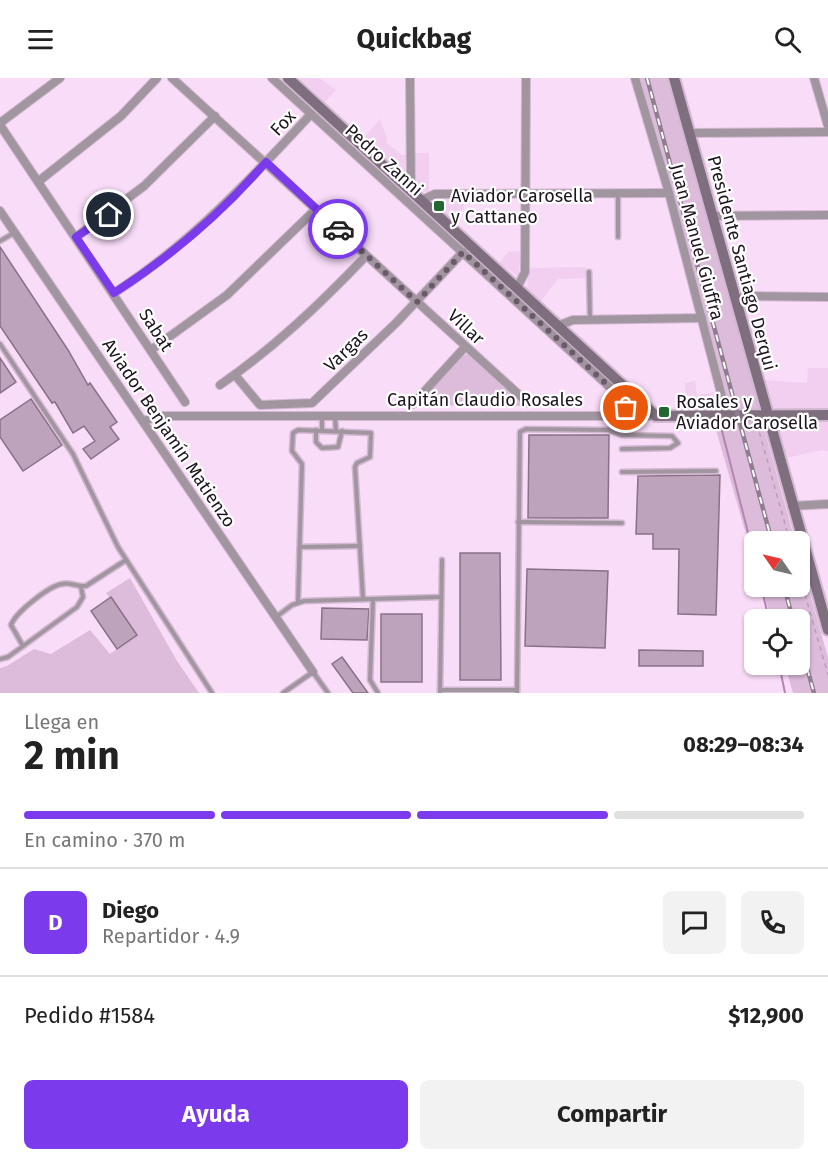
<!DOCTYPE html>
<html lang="es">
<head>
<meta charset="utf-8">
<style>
	:root { --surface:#fff; --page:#f2f2f2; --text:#222; --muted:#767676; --line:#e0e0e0; --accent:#7c3aed }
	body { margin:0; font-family:"Fira Sans",sans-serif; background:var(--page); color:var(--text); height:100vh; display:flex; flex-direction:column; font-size:22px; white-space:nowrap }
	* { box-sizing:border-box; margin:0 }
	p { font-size:20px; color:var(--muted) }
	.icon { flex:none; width:33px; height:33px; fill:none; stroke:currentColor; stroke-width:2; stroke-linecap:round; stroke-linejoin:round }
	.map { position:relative; height:615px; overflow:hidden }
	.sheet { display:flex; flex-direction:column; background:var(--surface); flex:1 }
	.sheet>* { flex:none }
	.needle { width:39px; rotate:304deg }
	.controls { position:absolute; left:744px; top:453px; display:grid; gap:12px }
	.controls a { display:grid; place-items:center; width:66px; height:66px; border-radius:9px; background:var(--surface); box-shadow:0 2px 4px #0004; font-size:30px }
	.pin { position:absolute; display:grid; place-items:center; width:51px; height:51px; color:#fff; margin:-26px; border:3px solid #fff; border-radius:50%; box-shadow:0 2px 6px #0007 }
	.courier { position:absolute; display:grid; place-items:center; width:60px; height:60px; margin:-30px; border:4px solid #7c3aed; border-radius:50%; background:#fff; color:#222; box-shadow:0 2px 8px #0007 }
	.head em { font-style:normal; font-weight:700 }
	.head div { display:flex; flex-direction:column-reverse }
	.head { display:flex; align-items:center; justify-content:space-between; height:102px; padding:0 24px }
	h1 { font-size:39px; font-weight:700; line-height:45px }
	.bar { display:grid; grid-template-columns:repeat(4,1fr); gap:9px 6px; align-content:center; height:72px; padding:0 24px }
	.bar i { height:8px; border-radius:4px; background:var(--line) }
	.bar .selected { background:var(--accent) }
	.bar p { grid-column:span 4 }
	.line { display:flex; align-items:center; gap:15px; padding:0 24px; border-top:2px solid var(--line) }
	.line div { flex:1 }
	.round { display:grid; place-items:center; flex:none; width:63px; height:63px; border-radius:9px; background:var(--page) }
	.primary-button { display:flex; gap:12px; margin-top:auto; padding:12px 24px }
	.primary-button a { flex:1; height:69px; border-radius:9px; background:var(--accent); color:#fff; font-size:24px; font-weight:700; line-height:69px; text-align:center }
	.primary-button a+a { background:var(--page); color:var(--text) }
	header { display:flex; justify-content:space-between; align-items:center; height:78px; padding:0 24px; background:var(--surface); font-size:27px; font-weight:700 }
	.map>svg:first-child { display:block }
</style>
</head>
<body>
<header><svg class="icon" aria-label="menu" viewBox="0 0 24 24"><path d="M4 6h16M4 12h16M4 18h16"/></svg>Quickbag<svg class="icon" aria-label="search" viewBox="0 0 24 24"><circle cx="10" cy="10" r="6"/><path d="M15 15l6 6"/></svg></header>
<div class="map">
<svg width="828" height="615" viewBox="0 0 828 615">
	<rect width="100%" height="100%" fill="#f9dcf8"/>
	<g fill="#f2cff0">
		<path d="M300,0H319L336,12L325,24Z"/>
		<path d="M380,41L387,61L386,64L402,77H406L405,98L362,62Z"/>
		<path d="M413,75H429V114L420,113L414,109Z"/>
		<path d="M440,118H464V130L454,143L436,127L435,122Z"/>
		<path d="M509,173L521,174L518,198L499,185Z"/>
		<path d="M586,189V200L558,201L540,224L527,213L528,190Z"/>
		<path d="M808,290H828V334L773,333L763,302L807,305Z"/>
		<path d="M695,303L697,317L716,314L719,332L686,333L685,305Z"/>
		<path d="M777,341H828V374L822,372L782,381L773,345Z"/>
	</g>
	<g fill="#dcbbdb">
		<path d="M635,0H667L762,334L731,335Z"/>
		<path d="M467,276L471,278L525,328L417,327L462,278Z"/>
		<path d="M762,343L795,463L754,464V484L714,345Z"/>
		<path d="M800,480L828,580V615H793L785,587L800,586V542L771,541L762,509L800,508Z"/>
		<path d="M130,500L177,583L199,615H0V590L7,588L34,571L51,576L90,552L110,576L137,557L106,515Z"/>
	</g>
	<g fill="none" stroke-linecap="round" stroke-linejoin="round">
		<g stroke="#b484b2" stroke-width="2">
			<path d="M721,349L754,478"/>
			<path d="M761,508L769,542"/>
			<path d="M779,586L785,615"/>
		</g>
	</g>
	<g fill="#bea3bd" stroke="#8a7089" stroke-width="1.5">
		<path d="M0,169L68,272L88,307L90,305L117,344L110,349L119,361L91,381L83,371L95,363L84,348L73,355L55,324L52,325L0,248Z"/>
		<path d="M0,280L16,304L0,315Z"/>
		<path d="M31,321L62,367L23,393L0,359V342Z"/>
		<path d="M529,357H609L608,440H528Z"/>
		<path d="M720,397L716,537L678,536L679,471H653V456H636L638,398Z"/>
		<path d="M460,475H500L501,602H460Z"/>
		<path d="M527,491L608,493L605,570L525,568Z"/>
		<path d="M111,519L137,557L117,571L91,533Z"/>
		<path d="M322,530L369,531L367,562L321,561Z"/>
		<rect x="381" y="536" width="41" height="68"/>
		<path d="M639,572L703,573V588H639Z"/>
		<path d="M342,579L368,615H353L332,586Z"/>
	</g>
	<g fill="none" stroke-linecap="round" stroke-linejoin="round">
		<g stroke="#d2b8d1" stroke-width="7">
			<g id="lane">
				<path d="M618,159V116"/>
				<path d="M0,163L14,155"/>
				<path d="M589,194L590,241"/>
				<path d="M0,266L73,376L118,469L212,615"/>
				<path d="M322,339V353"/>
				<path d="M335,339L336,353"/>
				<path d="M316,352V364L322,370L338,369L342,353"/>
				<path d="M622,394L716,393"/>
				<path d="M518,444L622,445"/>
				<path d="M300,469L360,468"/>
				<path d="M373,521L370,602L378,615"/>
				<path d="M298,524L302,386L292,373L293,355L298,352L371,355L370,379L357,385L355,389L363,521"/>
				<path d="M276,539L292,527L304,523L441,519"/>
				<path d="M23,568L11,547C16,534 49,508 62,506C70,504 77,509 86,508L126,482"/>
				<path d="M0,581L8,579L77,529L83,519L81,509"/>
				<path d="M440,612H517"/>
				<path d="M283,615L313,594L328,615"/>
				<path d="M440,615L442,482"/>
				<path d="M517,615L520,354L526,351L608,352L622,357L672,358L678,365L670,370L622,371"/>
			</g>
		</g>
		<g stroke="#d2b8d1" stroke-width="10">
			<g id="street">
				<path d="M172,0L528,325"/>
				<path d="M272,0L614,313L624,326L625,338"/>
				<path d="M410,0L411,113"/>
				<path d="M635,0L669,115L727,338"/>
				<path d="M814,0L828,48"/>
				<path d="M0,45L60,0"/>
				<path d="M0,47L185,324"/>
				<path d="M689,55L828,54"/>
				<path d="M39,103L121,38L157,0"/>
				<path d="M422,122L435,116L669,115"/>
				<path d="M0,133L313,594"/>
				<path d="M712,138L828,137"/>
				<path d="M76,159L144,108L215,38"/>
				<path d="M517,210L525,194L526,0"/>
				<path d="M114,215C190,166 250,102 311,36"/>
				<path d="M736,222L746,218L828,219"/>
				<path d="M560,247L573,242L702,240"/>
				<path d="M151,272L227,217L316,131"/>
				<path d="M235,297L260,327L312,325L396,245L463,174"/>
				<path d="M220,307C274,270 321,225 366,178"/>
				<path d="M413,326L465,269"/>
				<path d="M143,343L161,338H656"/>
				<path d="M792,428L828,426"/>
			</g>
		</g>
		<g stroke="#d2b8d1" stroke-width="14">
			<g id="secondary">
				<path d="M288,0L656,338L828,337"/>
				<path d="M674,0L828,552"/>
			</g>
		</g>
		<g stroke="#b7a0b7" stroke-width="1.5" stroke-dasharray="4.5 4.5" stroke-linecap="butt">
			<path d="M757,346L790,464"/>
			<path d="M800,499L828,597"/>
		</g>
		<use href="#lane" stroke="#a195a0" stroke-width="4"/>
		<use href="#street" stroke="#a195a0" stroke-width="8"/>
		<use href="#secondary" stroke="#7f6e7e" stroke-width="10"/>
		<g stroke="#917d91" stroke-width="4.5">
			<g id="rail">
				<path d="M647,0L772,464"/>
				<path d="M784,508L793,542"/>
				<path d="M800,564L814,615"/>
			</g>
		</g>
		<use href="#rail" stroke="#fff" stroke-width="2" stroke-dasharray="7" stroke-linecap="butt"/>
	</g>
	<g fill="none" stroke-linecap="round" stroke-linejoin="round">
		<path stroke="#6b5a6a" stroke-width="6" stroke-dasharray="0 10.8" d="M338,151L417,224L463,174L614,313L626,330"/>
		<path stroke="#7c3aed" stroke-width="8" d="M109,137L76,159L114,215C170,179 222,135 266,84L338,151"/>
	</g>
	<g fill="#226630" stroke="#fff" stroke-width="2">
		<rect x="433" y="122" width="12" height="12" rx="3"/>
		<rect x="658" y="328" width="12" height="12" rx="3"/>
	</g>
	<g text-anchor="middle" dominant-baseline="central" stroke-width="4.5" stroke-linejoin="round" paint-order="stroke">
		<g font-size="18" fill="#1e141e" stroke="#fff">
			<text transform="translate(283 45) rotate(-47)">Fox</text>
			<text transform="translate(384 82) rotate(42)">Pedro Zanni</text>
			<text transform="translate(697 164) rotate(75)">Juan Manuel Giuffra</text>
			<text transform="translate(742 185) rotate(75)">Presidente Santiago Derqui</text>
			<text transform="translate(466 249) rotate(43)">Villar</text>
			<text transform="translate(156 252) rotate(57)">Sabat</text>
			<text transform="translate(346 272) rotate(-44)">Vargas</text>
			<text x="485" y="322">Capitán Claudio Rosales</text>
			<text transform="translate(169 355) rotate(56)">Aviador Benjamín Matienzo</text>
		</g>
		<g font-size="18" fill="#1e141e" stroke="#fff" text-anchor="start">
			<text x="451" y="118">Aviador Carosella<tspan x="451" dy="21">y Cattaneo</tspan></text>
			<text x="676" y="324">Rosales y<tspan x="676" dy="21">Aviador Carosella</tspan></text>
		</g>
	</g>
</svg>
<div class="controls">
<a><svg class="needle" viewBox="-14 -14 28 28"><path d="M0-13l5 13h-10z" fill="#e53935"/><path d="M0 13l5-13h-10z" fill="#767676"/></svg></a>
<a><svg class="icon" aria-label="locate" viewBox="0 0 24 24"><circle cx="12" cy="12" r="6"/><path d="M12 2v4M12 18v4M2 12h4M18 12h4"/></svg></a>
</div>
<div class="pin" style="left:626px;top:330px;background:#ea580c"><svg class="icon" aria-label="bag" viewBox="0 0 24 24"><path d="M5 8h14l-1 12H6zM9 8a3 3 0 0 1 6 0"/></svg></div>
<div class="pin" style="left:109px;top:137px;background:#1f2937"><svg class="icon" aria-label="home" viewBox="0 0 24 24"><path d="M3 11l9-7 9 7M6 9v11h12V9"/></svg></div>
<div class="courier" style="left:338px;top:151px"><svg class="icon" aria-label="car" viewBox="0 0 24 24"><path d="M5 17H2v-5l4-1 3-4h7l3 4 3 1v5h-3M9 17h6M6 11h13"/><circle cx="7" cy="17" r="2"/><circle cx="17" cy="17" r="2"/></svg></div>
</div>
<section class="sheet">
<div class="head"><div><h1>2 min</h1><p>Llega en</p></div><em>08:29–08:34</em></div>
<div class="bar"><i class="selected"></i><i class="selected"></i><i class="selected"></i><i></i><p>En camino · 370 m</p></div>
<div class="line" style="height:108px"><b class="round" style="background:var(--accent);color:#fff">D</b><div><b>Diego</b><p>Repartidor · 4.9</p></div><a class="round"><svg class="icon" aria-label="chat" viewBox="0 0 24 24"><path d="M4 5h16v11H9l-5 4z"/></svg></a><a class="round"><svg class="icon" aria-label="phone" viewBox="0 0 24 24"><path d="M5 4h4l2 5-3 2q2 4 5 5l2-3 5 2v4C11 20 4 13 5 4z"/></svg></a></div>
<div class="line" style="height:78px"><div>Pedido #1584</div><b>$12,900</b></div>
<div class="primary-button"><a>Ayuda</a><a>Compartir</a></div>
</section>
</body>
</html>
